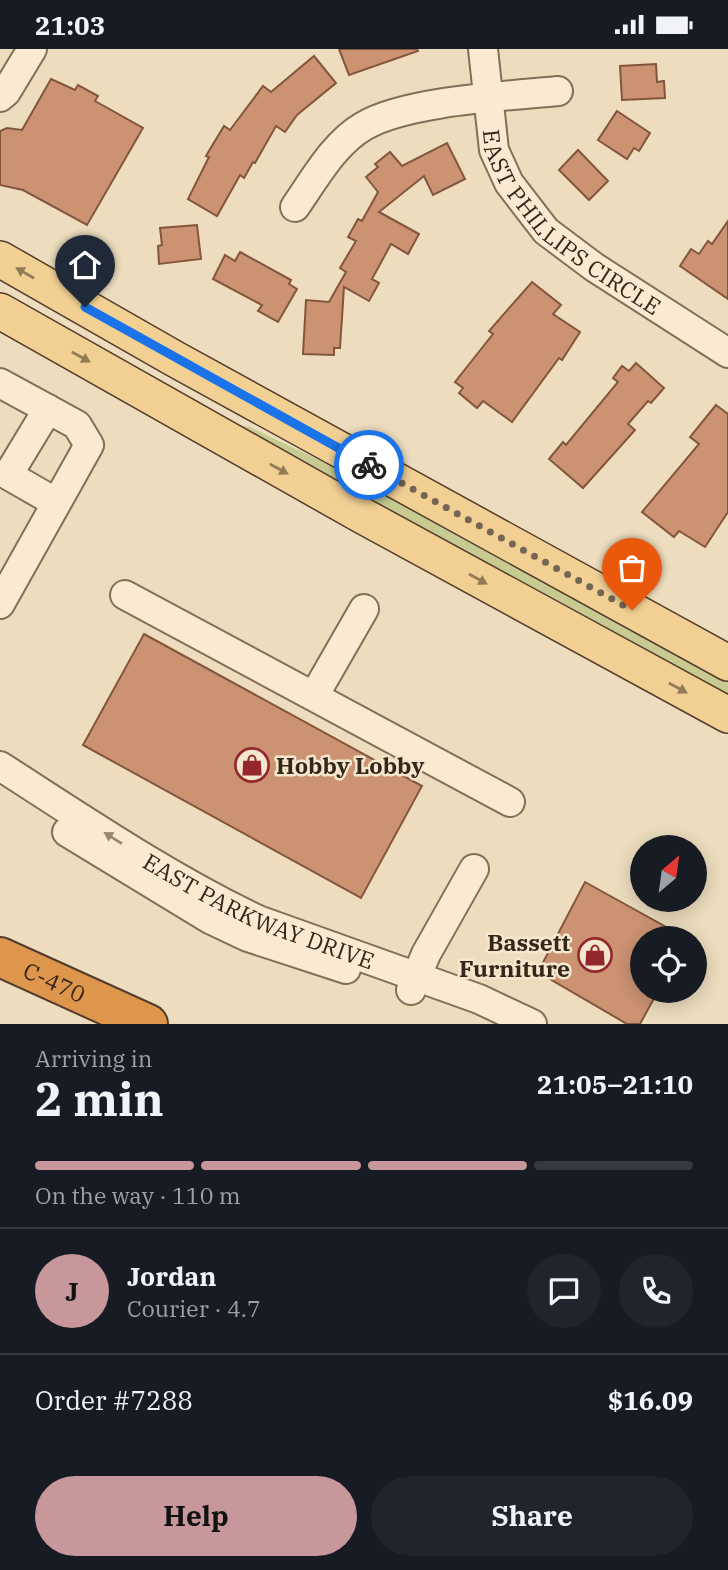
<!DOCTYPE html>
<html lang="en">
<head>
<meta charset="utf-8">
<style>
	:root { --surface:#171b24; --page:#20242c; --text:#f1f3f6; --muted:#9ea1a6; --line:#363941; --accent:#c7979c }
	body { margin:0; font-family:"IBM Plex Serif",serif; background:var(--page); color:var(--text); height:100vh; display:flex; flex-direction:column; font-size:26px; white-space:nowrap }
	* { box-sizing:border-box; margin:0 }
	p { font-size:23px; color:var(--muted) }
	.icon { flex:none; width:38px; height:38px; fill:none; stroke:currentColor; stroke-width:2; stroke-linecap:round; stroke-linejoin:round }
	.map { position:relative; height:975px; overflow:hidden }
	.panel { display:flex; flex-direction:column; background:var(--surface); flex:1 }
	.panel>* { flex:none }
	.needle { width:46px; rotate:29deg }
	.buttons { position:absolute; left:630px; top:786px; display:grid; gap:14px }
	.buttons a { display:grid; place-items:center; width:77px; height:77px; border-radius:50%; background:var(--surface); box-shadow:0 4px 18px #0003; font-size:35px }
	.pin { position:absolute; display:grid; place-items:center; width:60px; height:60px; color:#fff; margin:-72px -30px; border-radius:50% 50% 50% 0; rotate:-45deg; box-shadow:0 0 7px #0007 }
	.pin .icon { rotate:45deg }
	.courier { position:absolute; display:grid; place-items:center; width:70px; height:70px; margin:-35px; border:5px solid #1a73e8; border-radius:50%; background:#fff; color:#222; box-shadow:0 2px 9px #0007 }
	.summary em { font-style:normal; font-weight:700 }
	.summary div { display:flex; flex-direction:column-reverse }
	.summary { display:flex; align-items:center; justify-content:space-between; height:119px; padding:0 35px }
	h1 { font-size:46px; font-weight:700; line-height:52px }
	.bar { display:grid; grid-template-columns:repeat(4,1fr); gap:10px 7px; align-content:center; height:84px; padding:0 35px }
	.bar i { height:9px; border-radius:5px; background:var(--line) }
	.bar .on { background:var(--accent) }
	.bar p { grid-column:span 4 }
	.line { display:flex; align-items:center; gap:18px; padding:0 35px; border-top:2px solid var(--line) }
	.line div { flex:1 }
	.round { display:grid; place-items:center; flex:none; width:74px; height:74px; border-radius:37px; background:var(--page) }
	.action { display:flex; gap:14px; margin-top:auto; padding:14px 35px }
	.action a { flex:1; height:80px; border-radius:42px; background:var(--accent); color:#111; font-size:28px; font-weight:700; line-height:80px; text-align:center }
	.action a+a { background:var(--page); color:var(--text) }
	.status { display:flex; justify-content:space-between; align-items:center; height:49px; padding:0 35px; background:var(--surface); direction:ltr }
	.status svg { height:19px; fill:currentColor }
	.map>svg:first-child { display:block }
</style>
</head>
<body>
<div class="status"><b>21:03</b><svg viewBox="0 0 49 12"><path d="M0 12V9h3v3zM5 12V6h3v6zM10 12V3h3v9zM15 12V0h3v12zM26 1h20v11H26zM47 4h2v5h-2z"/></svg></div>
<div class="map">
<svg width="728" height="975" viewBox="0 0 728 975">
	<rect width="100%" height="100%" fill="#edddbe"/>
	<path fill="#c7cb92" d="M238,376L250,378L371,436L728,629V653L240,382L242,378Z"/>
	<g fill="#cc9373" stroke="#84553d" stroke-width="2">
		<path d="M339,0H417L418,2L349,26Z"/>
		<path d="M314,7L336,34L297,66L285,83L276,77L255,114L253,113L244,129L240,126L217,167L188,150L209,108L206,107L224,77L230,81L263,37L271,43Z"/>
		<path d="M656,15L657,33L664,32L665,49L622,51L620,17Z"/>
		<path d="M51,30L75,41L78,36L98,47L95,52L143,79L87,176L23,141L0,136V82L7,79L22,81Z"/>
		<path d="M617,62L650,84L639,102L634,99L627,110L598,91Z"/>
		<path d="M447,94L465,130L433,146L424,127L379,163L419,185L408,205L391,195L372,230L379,234L369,252L344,238L340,299H334V306L303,305L306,251L329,253L346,223L340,219L356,192L348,188L358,170L362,172L378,143L366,128L378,118L375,115L390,103L402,117Z"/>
		<path d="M578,101L608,132L589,151L559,121Z"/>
		<path d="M728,172V250L680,217L691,200L699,205L708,192L712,195Z"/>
		<path d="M197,176L201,210L159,215L158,197L162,196L160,179Z"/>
		<path d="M240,203L291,231L289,235L297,240L278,273L258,262L262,256L213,230L225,206L235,212Z"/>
		<path d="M532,233L561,256L553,265L580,283L562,311L559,309L512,373L483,352L477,359L459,344L463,339L455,333L493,285L489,282Z"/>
		<path d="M636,314L664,339L651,354L648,352L628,375L635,381L583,439L549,410L563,393L566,396L618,333L613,329L622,317L629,322Z"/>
		<path d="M716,356L728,365V463L705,498L679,482L674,488L642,463L699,395L690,388Z"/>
		<path d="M144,585L422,737L361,849L83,696Z"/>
		<path d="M585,833L686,889H642V942H658L640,975H627L538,923Z"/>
	</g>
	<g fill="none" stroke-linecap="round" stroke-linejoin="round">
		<g stroke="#856d57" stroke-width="32">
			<g id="minor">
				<path id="s1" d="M483,0L494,101L509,134L546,182L594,218L728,304"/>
				<path d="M0,48L6,43L32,0"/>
				<path d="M295,158C314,131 334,94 364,77C406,52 507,47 558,42"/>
				<path d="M0,334L77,376L89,396L0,555"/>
				<path d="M48,360L8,426L55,453"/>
				<path d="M125,546L510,753"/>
				<path d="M314,647L364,560"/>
				<path id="s2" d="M0,717C84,771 168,828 258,871L479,950L532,975"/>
				<path d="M67,783L210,870L248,888L346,920"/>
				<path d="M411,941L426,905L474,820"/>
			</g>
		</g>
		<g stroke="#533c2b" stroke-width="38">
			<g id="major">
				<path d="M0,210L175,310L728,614"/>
				<path d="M0,262L363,467L728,666"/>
			</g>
		</g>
		<g stroke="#533c2b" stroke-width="42">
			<g id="highway">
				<path id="s3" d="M0,908L148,975"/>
			</g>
		</g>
		<use href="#minor" stroke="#f9ead1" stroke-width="28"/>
		<use href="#major" stroke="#f2d094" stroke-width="35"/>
		<use href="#highway" stroke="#de964d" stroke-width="38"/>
	</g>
	<defs><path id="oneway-solid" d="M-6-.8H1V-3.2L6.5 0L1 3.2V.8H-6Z" transform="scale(1.75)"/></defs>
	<g fill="#947b58">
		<use href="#oneway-solid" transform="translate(25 224) rotate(-150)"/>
		<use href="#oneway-solid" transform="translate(81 308) rotate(29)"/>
		<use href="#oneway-solid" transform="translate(279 420) rotate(29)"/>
		<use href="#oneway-solid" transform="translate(478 530) rotate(29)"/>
		<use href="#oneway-solid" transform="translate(678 639) rotate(29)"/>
	</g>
	<use fill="#978876" href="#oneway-solid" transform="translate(113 789) rotate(-148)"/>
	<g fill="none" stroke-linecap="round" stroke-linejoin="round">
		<path stroke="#756654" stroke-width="7" stroke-dasharray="0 12.6" d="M369,416L632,561"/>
		<path stroke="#1a73e8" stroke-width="9" d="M85,258L369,416"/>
	</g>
	<defs>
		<g id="shop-ring" transform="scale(1.75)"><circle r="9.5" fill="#f5e7cd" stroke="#94272e" stroke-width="1.5"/><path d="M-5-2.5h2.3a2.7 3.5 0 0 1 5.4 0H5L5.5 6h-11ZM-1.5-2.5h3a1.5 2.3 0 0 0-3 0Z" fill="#94272e"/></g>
	</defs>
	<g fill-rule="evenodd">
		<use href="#shop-ring" x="252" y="716"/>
		<use href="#shop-ring" x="595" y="906"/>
	</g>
	<g text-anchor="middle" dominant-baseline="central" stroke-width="5" stroke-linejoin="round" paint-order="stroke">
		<g font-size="23" fill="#35261b" stroke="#f5e7cd">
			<text stroke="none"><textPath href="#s1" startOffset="208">EAST PHILLIPS CIRCLE</textPath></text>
			<text stroke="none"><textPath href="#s2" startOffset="298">EAST PARKWAY DRIVE</textPath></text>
			<text stroke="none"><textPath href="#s3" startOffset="60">C-470</textPath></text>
		</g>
		<g font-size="23" font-weight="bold" fill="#35261b" stroke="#f5e7cd" text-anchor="start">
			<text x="276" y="716">Hobby Lobby</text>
			<text x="570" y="893" text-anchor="end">Bassett<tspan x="570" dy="26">Furniture</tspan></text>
		</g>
	</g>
</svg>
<div class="buttons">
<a><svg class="needle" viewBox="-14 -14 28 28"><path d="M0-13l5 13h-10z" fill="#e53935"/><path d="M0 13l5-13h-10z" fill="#9ea1a6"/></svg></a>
<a><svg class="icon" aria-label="locate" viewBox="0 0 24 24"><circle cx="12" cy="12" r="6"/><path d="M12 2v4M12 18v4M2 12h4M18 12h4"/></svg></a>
</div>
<div class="pin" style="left:632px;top:561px;background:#ea580c"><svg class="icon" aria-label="bag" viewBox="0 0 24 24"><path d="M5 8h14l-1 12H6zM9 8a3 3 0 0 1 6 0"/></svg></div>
<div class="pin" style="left:85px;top:258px;background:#1f2937"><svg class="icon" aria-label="home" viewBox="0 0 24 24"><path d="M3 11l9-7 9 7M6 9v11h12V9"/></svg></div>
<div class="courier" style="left:369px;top:416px"><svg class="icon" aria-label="bike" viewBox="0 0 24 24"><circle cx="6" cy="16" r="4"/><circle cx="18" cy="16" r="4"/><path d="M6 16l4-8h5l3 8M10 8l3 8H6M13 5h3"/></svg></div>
</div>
<section class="panel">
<div class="summary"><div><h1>2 min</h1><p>Arriving in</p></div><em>21:05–21:10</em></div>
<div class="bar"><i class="on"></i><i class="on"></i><i class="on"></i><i></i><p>On the way · 110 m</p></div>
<div class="line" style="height:126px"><b class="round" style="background:var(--accent);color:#111">J</b><div><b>Jordan</b><p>Courier · 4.7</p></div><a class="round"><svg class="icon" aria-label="chat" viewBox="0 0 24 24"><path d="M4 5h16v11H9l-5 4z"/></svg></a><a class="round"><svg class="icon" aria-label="phone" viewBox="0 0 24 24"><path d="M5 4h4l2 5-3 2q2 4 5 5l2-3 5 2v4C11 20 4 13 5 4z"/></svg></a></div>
<div class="line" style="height:91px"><div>Order #7288</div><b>$16.09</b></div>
<div class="action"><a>Help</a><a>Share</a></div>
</section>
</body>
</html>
